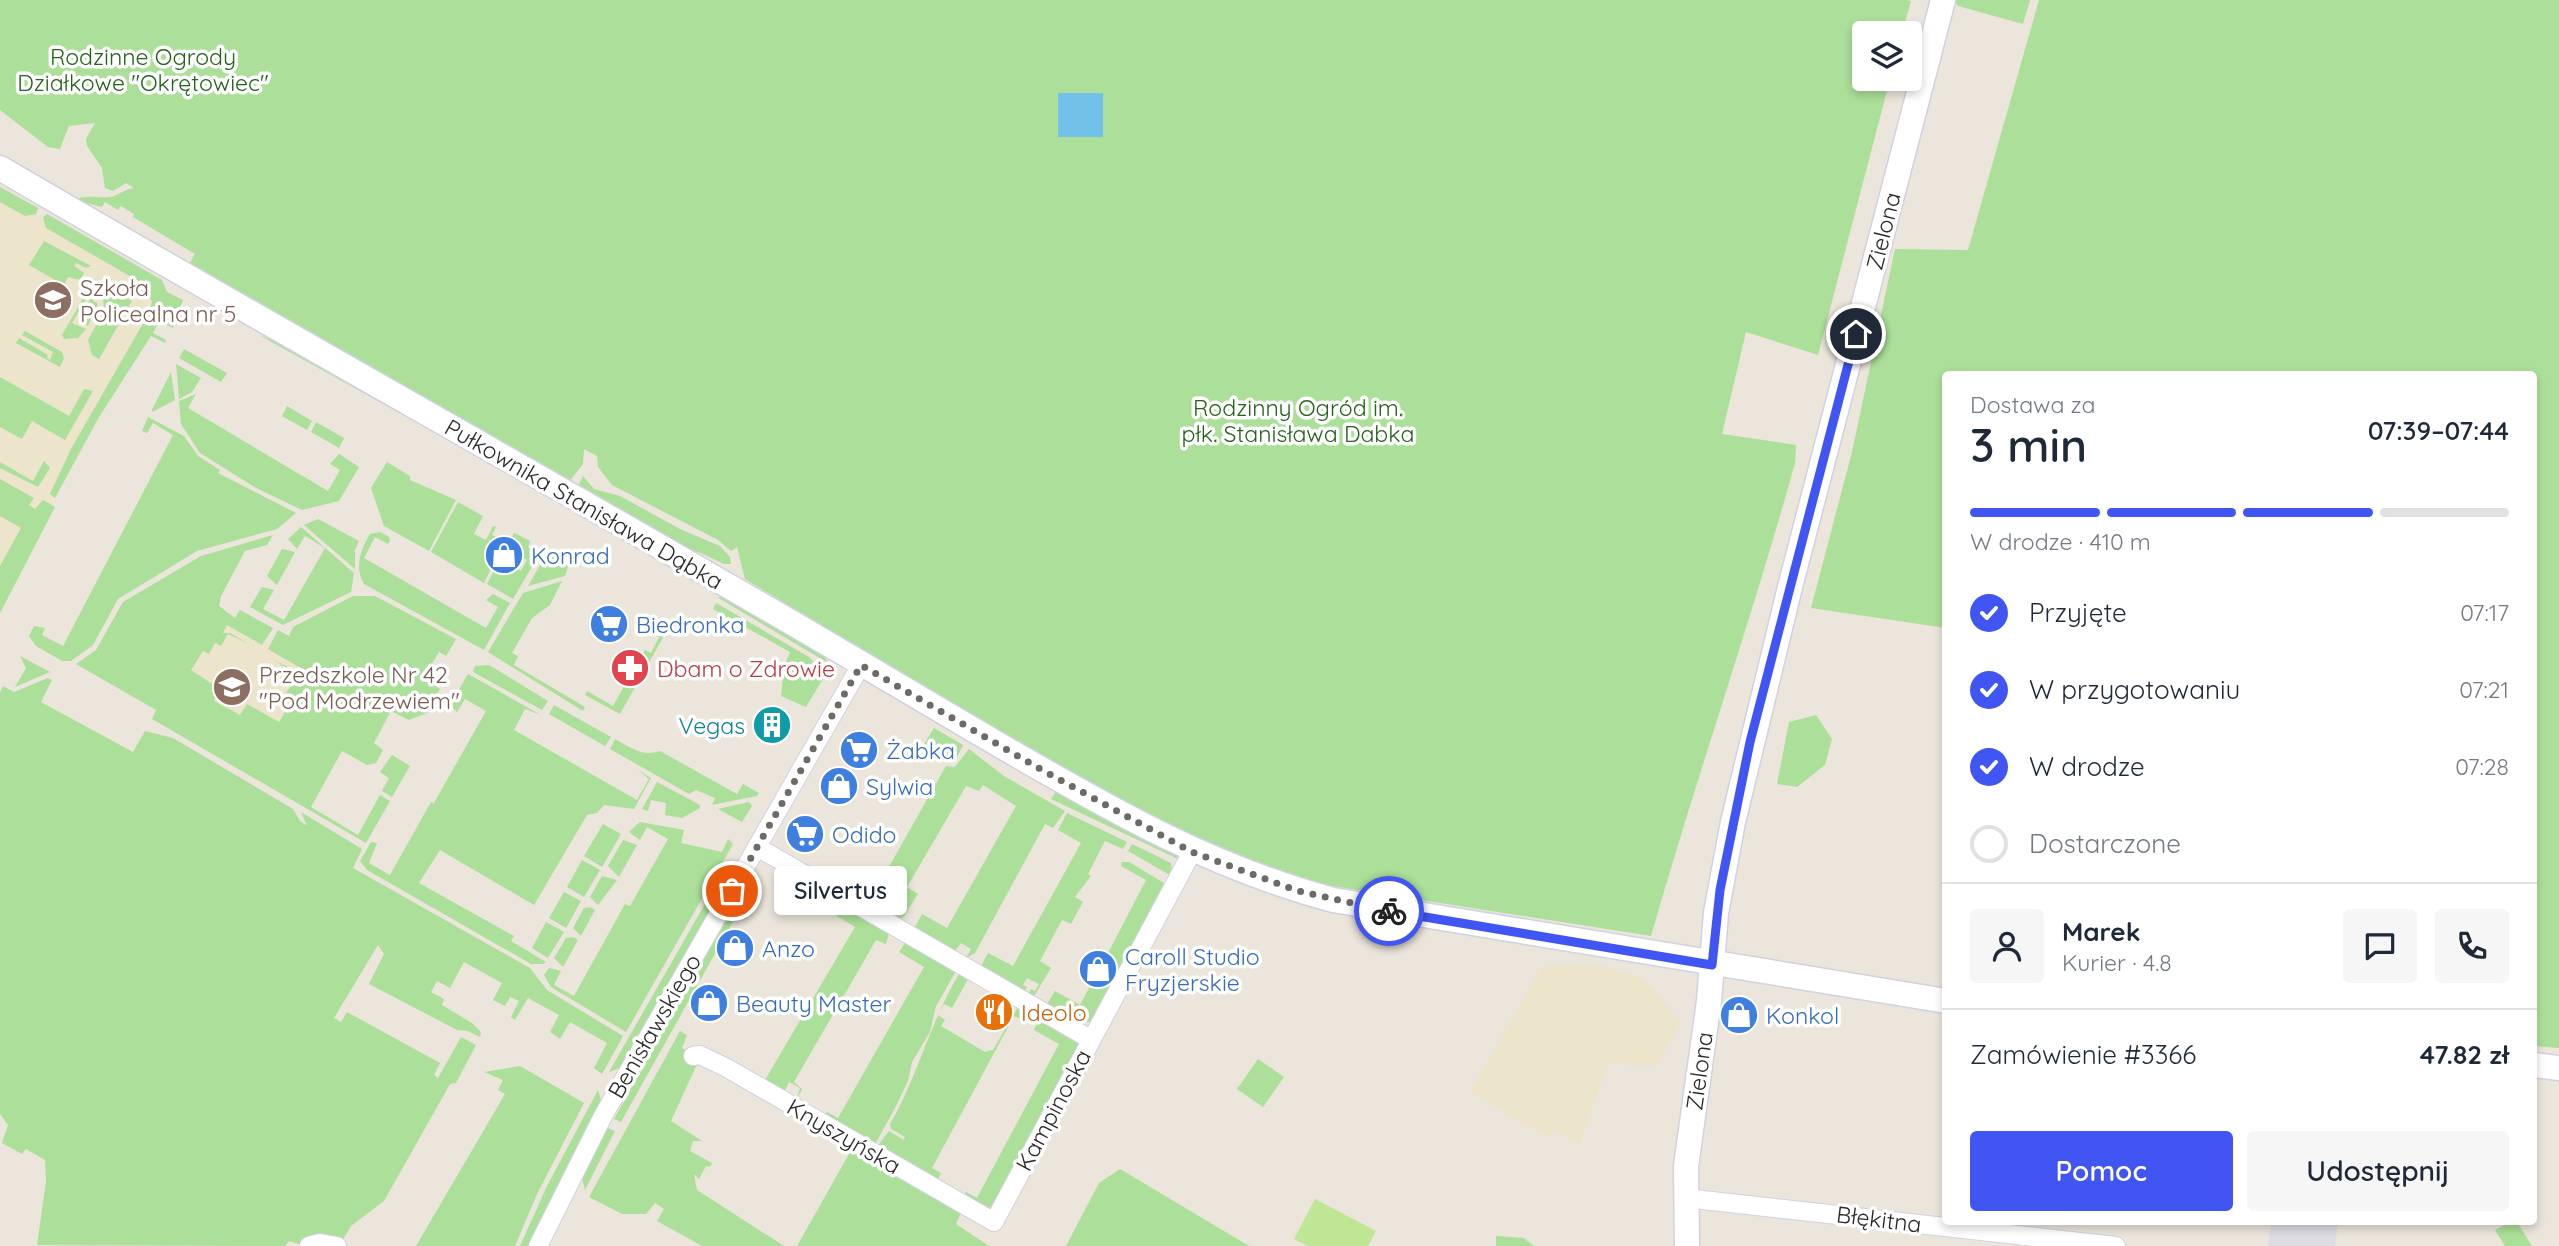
<!DOCTYPE html>
<html lang="pl">
<head>
<meta charset="utf-8">
<style>
	:root { --surface:#fff; --page:#f6f6f7; --text:#1f2937; --muted:#747a83; --line:#e0e1e3; --accent:#4155f2 }
	body { margin:0; font-family:Quicksand,sans-serif; background:var(--page); color:var(--text); height:100vh; display:flex; flex-direction:column; font-size:26px; white-space:nowrap }
	* { box-sizing:border-box; margin:0 }
	p { font-size:23px; color:var(--muted) }
	.icon { flex:none; width:38px; height:38px; fill:none; stroke:currentColor; stroke-width:2; stroke-linecap:round; stroke-linejoin:round }
	.map { position:relative; flex:1; overflow:hidden }
	.details { position:absolute; left:1942px; top:371px; width:595px; height:854px; display:flex; flex-direction:column; background:var(--surface); border-radius:7px; box-shadow:0 4px 10px #0003 }
	.details>* { flex:none }
	.fabs { position:absolute; left:1852px; top:21px; display:grid; gap:14px }
	.fabs a { display:grid; place-items:center; width:70px; height:70px; border-radius:7px; background:var(--surface); box-shadow:0 4px 10px #0003; font-size:35px }
	.pin { position:absolute; display:grid; place-items:center; width:60px; height:60px; color:#fff; margin:-30px; border:4px solid #fff; border-radius:50%; box-shadow:0 2px 7px #0007 }
	.courier { position:absolute; display:grid; place-items:center; width:70px; height:70px; margin:-35px; border:5px solid #4155f2; border-radius:50%; background:#fff; color:#222; box-shadow:0 2px 9px #0007 }
	.bubble { position:absolute; height:49px; border-radius:7px; background:var(--surface); box-shadow:0 4px 10px #0003; font-size:23px; font-weight:600; line-height:49px; text-align:center }
	.summary em { font-style:normal; font-weight:600 }
	.summary div { display:flex; flex-direction:column-reverse }
	.summary { display:flex; align-items:center; justify-content:space-between; height:119px; padding:0 28px }
	h1 { font-size:46px; font-weight:600; line-height:52px }
	.bar { display:grid; grid-template-columns:repeat(4,1fr); gap:10px 7px; align-content:center; height:84px; padding:0 28px }
	.bar i { height:9px; border-radius:5px; background:var(--line) }
	.bar .on { background:var(--accent) }
	.bar p { grid-column:span 4 }
	.line { display:flex; align-items:center; gap:18px; padding:0 28px; border-top:2px solid var(--line) }
	.line div { flex:1 }
	.round { display:grid; place-items:center; flex:none; width:74px; height:74px; border-radius:7px; background:var(--page) }
	ol { padding:0 28px; list-style:none }
	li { display:flex; align-items:center; gap:21px; height:77px }
	li p { margin-inline-start:auto }
	li .icon { padding:7px; border-radius:50%; background:var(--accent); color:#fff; stroke-width:4 }
	li:last-child { color:var(--muted) }
	li i { width:38px; height:38px; border:4px solid var(--line); border-radius:50% }
	.action { display:flex; gap:14px; margin-top:auto; padding:14px 28px }
	.action a { flex:1; height:80px; border-radius:7px; background:var(--accent); color:#fff; font-size:28px; font-weight:600; line-height:80px; text-align:center }
	.action a+a { background:var(--page); color:var(--text) }
	.map>svg:first-child { display:block }
</style>
</head>
<body>
<div class="map">
<svg width="2559" height="1246" viewBox="0 0 2559 1246">
	<rect width="100%" height="100%" fill="#ebe5db"/>
	<path fill="#dedce3" d="M2271,1222H2338L2335,1246H2268Z"/>
	<g fill="#ece4cb">
		<path d="M0,193L164,287L0,596Z"/>
		<path d="M168,583L351,694L293,793L113,680Z"/>
		<path d="M1602,966L1644,978L1681,1022L1657,1066L1608,1064L1580,1144L1554,1131L1549,1138L1470,1092L1541,967Z"/>
	</g>
	<g fill="#acdf99">
		<path d="M0,0H1907L1911,1L1902,33H1864V79H1890L1818,355L1746,332L1722,434L1796,445L1795,463C1751,622 1696,778 1651,936L1326,885L1253,864L1145,820L745,579L737,547L731,551L718,540L612,485L598,467L597,456L584,449L583,464L568,483L188,266L195,254L133,217L134,214L121,206L118,210L105,202L102,207L74,200C87,193 100,200 114,196C121,193 126,189 134,188L126,183L113,191L105,188L102,168L87,146L86,139L95,123L69,126L60,149L48,147L0,110Z"/>
		<path d="M1954,0H2030L2023,24L1958,6Z"/>
		<path d="M2039,0H2559V1048L2534,1046V374H1946V628L1811,608L1852,452L1895,249L1968,250Z"/>
		<path d="M0,187L38,208L36,214L25,216L0,202Z"/>
		<path d="M47,214L162,280L167,292L183,300L173,328L159,321L153,333L166,340L165,343L151,336L99,417L55,498L50,494L71,449L149,313L152,302L142,283L46,228L43,217Z"/>
		<path d="M44,241L91,266L86,268L76,263L74,266L84,273L80,280L68,277L64,285L29,265Z"/>
		<path d="M94,279L132,301L99,359L92,355L88,340L104,311L103,299L89,287Z"/>
		<path d="M85,295L98,304L88,326L83,323L90,311L85,308L90,299L87,297L72,323L86,329L78,338L64,339L62,335Z"/>
		<path d="M25,331L62,352L64,358L60,367L16,343L19,338L48,355L47,358L50,360L53,352L22,335Z"/>
		<path d="M259,335L305,352L694,579V582L549,496Z"/>
		<path d="M184,349L227,373L221,382L179,358Z"/>
		<path d="M176,364L201,378L192,392L179,399Z"/>
		<path d="M171,372L175,400L152,412V410Z"/>
		<path d="M0,377L69,416L84,389L93,391L65,440L32,421L22,439L0,427Z"/>
		<path d="M196,394L188,408L328,491L340,470L330,464L339,454L359,467L339,501L302,510L256,488L200,453L181,424L179,401Z"/>
		<path d="M287,406L312,421L307,430L282,416Z"/>
		<path d="M148,417L184,436L198,456L220,470L218,473L296,513L277,529L197,551L118,599L93,645L71,661H62L36,646L29,636L34,626L45,628L42,635L63,646L173,435L153,423L147,433L142,431Z"/>
		<path d="M316,422L344,438L339,448L311,432Z"/>
		<path d="M44,461L50,468L38,487L0,468V462L33,481Z"/>
		<path d="M387,462L410,476V480L456,500L429,551L384,526L371,488Z"/>
		<path d="M583,476L594,489L620,496L680,529L720,546L730,557L731,564H724L701,553L677,548L577,489Z"/>
		<path d="M0,479L34,498L29,505L35,509L43,500L55,507L0,613V566L21,528L0,516Z"/>
		<path d="M458,502L483,516L474,534L486,540L493,526L496,527L492,535L504,541L484,583L431,552Z"/>
		<path d="M318,519L359,541L355,550V569L304,525Z"/>
		<path d="M301,527L354,573L351,592L283,625L250,607L262,587L274,590L263,609L284,620L325,548L305,536L297,549L288,539Z"/>
		<path d="M380,532L389,537L390,541L388,544L375,537L364,558L486,628L498,607L486,600L493,594L510,603L484,650L364,584C354,567 361,549 370,534Z"/>
		<path d="M514,533L530,541L528,547L540,553L513,599L487,584L498,563V566L510,573L514,567L521,571L527,560L507,548Z"/>
		<path d="M273,535L267,545L245,551L221,596L219,606L235,618L240,610L273,628L262,645L227,625L223,633H230L249,644L228,634L221,646L215,643L209,654L203,651L191,670L220,689L214,701L240,715L247,704L279,722L291,702L283,698L290,687L284,684L291,671L272,659L301,674L304,670L268,649L278,630L289,636L293,627L353,596H375L456,639L446,656L439,652L432,664L440,669L431,683L440,689L427,713L409,720L391,711L374,743L383,750L376,763L367,765L342,751L311,807L358,835L380,795L390,801L366,843L152,719L156,710L76,664L96,650L123,602L201,556Z"/>
		<path d="M282,549L295,552L277,585L267,576Z"/>
		<path d="M548,551L569,563L565,576L528,586Z"/>
		<path d="M562,581L550,605L532,618L512,653L518,656L514,665L585,707L583,711L488,652L523,593Z"/>
		<path d="M717,597L731,599L824,655L828,663Z"/>
		<path d="M716,603L809,657L821,669L823,679L806,707L781,696L784,667L790,652L713,609Z"/>
		<path d="M663,630L666,632L642,675L633,670L645,650L651,653Z"/>
		<path d="M20,656L50,672L15,687L26,668Z"/>
		<path d="M489,665L548,701L542,710L473,672L475,666Z"/>
		<path d="M468,674L541,715L525,709L514,730L637,800L649,779L638,770L651,778L634,809L604,805L597,813L587,815L534,905L440,850L419,883L514,936L511,941L546,962L544,964H531L367,870L360,861L371,842L377,843L369,863L390,875L431,802L434,803L486,711L465,699L457,712L450,705Z"/>
		<path d="M631,674L640,678L620,714L585,695L587,691L613,706Z"/>
		<path d="M48,678L52,680L41,702L133,752L145,731L173,738L293,809L300,821L307,826L301,812L362,849L353,868L530,968L547,990L623,1036L602,1074L594,1068L607,1043L570,1022L560,1039L550,1032L559,1015L528,998L515,1020L511,1017L519,1001L510,997L505,1006L493,1000L502,983L464,962L450,988L437,981L431,992L444,999L442,1005L472,1023L481,1032L480,1037L468,1031L457,1030L369,984L384,954L378,945L334,1018L341,1022L347,1012L440,1063L434,1075L438,1078L461,1037L476,1045L456,1083L450,1084L384,1201L351,1226L342,1241L302,1245L289,1241L285,1246L37,1245L46,1181L45,1160L26,1149L22,1154L2,1143L8,1125L0,1114V692L3,686L14,692Z"/>
		<path d="M554,705L611,737L605,746L549,714Z"/>
		<path d="M1816,715L1832,739L1825,765L1797,787L1777,784L1789,722Z"/>
		<path d="M934,728L963,745L954,763L940,756L938,760L920,751Z"/>
		<path d="M615,739C631,748 642,757 660,751L737,794L743,784L759,793L757,796L712,805L715,798L696,790L689,794L610,749Z"/>
		<path d="M969,749L1004,776L1065,811L1053,828L1045,824L975,953L966,958L971,949L961,943L955,951L915,927L922,914L947,928L1016,806L983,785L979,791L966,786L907,887L918,894L903,918L896,917L901,907L890,901L885,910L844,886L852,874L877,888L946,766L955,767Z"/>
		<path d="M392,755L410,766L392,797L382,791L389,778L380,772Z"/>
		<path d="M657,782L700,805V808L682,818L665,815L666,803L651,800L648,811L642,809Z"/>
		<path d="M1058,788L1176,855L1178,859L1051,799Z"/>
		<path d="M749,802L752,806L742,822L718,809Z"/>
		<path d="M1067,813L1127,842L1123,849L1105,841L1088,874L1091,876L1075,897L1083,902L1071,924L1062,920L1040,961L1051,968L1034,996L1029,993L1031,989L1035,991L1039,984L1027,978L1023,985L1027,987L1025,991L981,966L988,953L1013,966L1081,843L1058,830Z"/>
		<path d="M640,822L684,830L681,843L722,852L728,839L733,844L626,1032L551,987L544,975L549,968L561,971L554,985L574,996L625,904L630,906L668,839L647,827L640,840L629,832Z"/>
		<path d="M603,824L621,834L602,867L584,856Z"/>
		<path d="M623,840L637,845L619,877L608,866Z"/>
		<path d="M1132,844L1171,863L1172,871L1168,874L1128,851Z"/>
		<path d="M582,860L600,870L584,897L567,887Z"/>
		<path d="M1122,862H1129L1164,883L1119,972L1109,967L1114,958L1107,955L1146,880L1121,866Z"/>
		<path d="M726,867L735,869L620,1068L609,1072Z"/>
		<path d="M602,876L617,880L598,905L590,897Z"/>
		<path d="M750,878L755,882L621,1122L614,1119Z"/>
		<path d="M564,892L581,901L566,928L549,918Z"/>
		<path d="M835,902L889,933L886,944L876,940L794,1082L802,1089L796,1101L800,1088L789,1082L783,1094L765,1080L855,927L830,912Z"/>
		<path d="M590,907L595,910L581,936L573,928L584,908Z"/>
		<path d="M546,922L564,932L548,958L532,948Z"/>
		<path d="M573,937L578,940L563,967L554,958L566,938Z"/>
		<path d="M905,943L956,971L936,1006L930,1032L912,1062L908,1081L895,1108L874,1146L823,1117L827,1112L838,1118L924,967L899,952Z"/>
		<path d="M1098,971L1116,976L1090,1022H1080L1047,1004L1055,991L1080,1005Z"/>
		<path d="M959,974L968,979L952,1008L944,1004L938,1015L945,1020L941,1026L985,1052L993,1050L1018,1007L1024,1011L1023,1020L1014,1016L932,1168L941,1173L936,1183L877,1147L889,1131L904,1140L905,1137L891,1129L890,1124C916,1081 930,1022 959,974Z"/>
		<path d="M1039,1020L1075,1040L1079,1046L989,1212L964,1195L966,1192L977,1198L1059,1044L1034,1030Z"/>
		<path d="M680,1031L687,1035L682,1048L699,1059L698,1062L671,1121L702,1141H693L690,1151L712,1163L710,1167L706,1166L699,1179L694,1174L697,1190L784,1246H702L657,1221L664,1209L655,1203L646,1214H622L589,1197Z"/>
		<path d="M1258,1059L1284,1077L1263,1107L1237,1089Z"/>
		<path d="M520,1066L584,1103L537,1194L515,1246H416L505,1094L498,1090L503,1080L484,1072Z"/>
		<path d="M598,1090L601,1100L528,1246H520L547,1186Z"/>
		<path d="M608,1128L615,1131L585,1190L582,1178Z"/>
		<path d="M853,1147L962,1210L956,1224L989,1246H797Z"/>
		<path d="M1120,1169L1249,1246H1066L1099,1183Z"/>
		<path d="M2510,1222H2517L2532,1246H2505L2495,1230Z"/>
		<path d="M1496,1236L1524,1238L1534,1246H1496Z"/>
	</g>
	<path fill="#bee695" d="M1315,1199L1376,1231L1368,1246H1308L1294,1239Z"/>
	<rect fill="#72c1e9" x="1058" y="93" width="45" height="44"/>
	<g fill="none" stroke-linecap="round" stroke-linejoin="round">
		<g stroke="#d1d2e1" stroke-width="20">
			<g id="street">
				<path d="M757,847L1090,1039"/>
				<path d="M693,1056L700,1055L727,1068L994,1222L1192,852"/>
				<path d="M1685,1198L2116,1246"/>
				<path d="M309,1246L320,1243L337,1246"/>
				<path d="M538,1246L603,1116L861,665"/>
			</g>
		</g>
		<g stroke="#d1d2e1" stroke-width="27">
			<g id="secondary">
				<path d="M0,168C244,311 492,449 737,591C828,643 917,697 1008,750C1115,812 1213,868 1333,900L1946,1001"/>
				<path d="M2534,1065L2559,1068"/>
				<path d="M1687,1246L1686,1166L1709,1001L1716,913L1733,822L1790,587L1943,0"/>
			</g>
		</g>
		<use href="#street" stroke="#fff" stroke-width="18"/>
		<use href="#secondary" stroke="#fff" stroke-width="24"/>
	</g>
	<g fill="none" stroke-linecap="round" stroke-linejoin="round">
		<path stroke="#6d6b67" stroke-width="7" stroke-dasharray="0 12.6" d="M732,891L861,665L1042,770L1192,852L1298,891L1389,911"/>
		<path stroke="#4155f2" stroke-width="9" d="M1389,911L1712,965L1720,890L1750,742L1856,334"/>
	</g>
	<defs>
		<g id="university-disc" transform="scale(2.0125)"><circle r="9.5" fill="#8d6e63" stroke="#fff"/><path d="M0-5L7-2L0 1L-7-2ZM-4 1L0 2.5L4 1V4Q0 6-4 4Z" fill="#fff"/></g>
		<g id="shop-disc" transform="scale(2.0125)"><circle r="9.5" fill="#3f7fe0" stroke="#fff"/><path d="M-5-2.5h2.3a2.7 3.5 0 0 1 5.4 0H5L5.5 6h-11ZM-1.5-2.5h3a1.5 2.3 0 0 0-3 0Z" fill="#fff"/></g>
		<g id="supermarket-disc" transform="scale(2.0125)"><circle r="9.5" fill="#3f7fe0" stroke="#fff"/><path d="M-6-5.5h2.5l.6 2H6L4.5 2H-2.5L-4.4-4H-6ZM-1.5 3.2a1.3 1.3 0 1 0 .1 0ZM3 3.2a1.3 1.3 0 1 0 .1 0Z" fill="#fff"/></g>
		<g id="pharmacy-disc" transform="scale(2.0125)"><circle r="9.5" fill="#e0444e" stroke="#fff"/><path d="M-2-6h4v4h4v4h-4v4h-4v-4h-4v-4h4Z" fill="#fff"/></g>
		<g id="school-disc" transform="scale(2.0125)"><circle r="9.5" fill="#8d6e63" stroke="#fff"/><path d="M0-5L7-2L0 1L-7-2ZM-4 1L0 2.5L4 1V4Q0 6-4 4Z" fill="#fff"/></g>
		<g id="building-disc" transform="scale(2.0125)"><circle r="9.5" fill="#0f9aa8" stroke="#fff"/><path d="M-4-6H4V6H1V3H-1V6H-4ZM-2.5-4.3h1.7v1.8h-1.7ZM.8-4.3h1.7v1.8H.8ZM-2.5-1h1.7V.8h-1.7ZM.8-1h1.7V.8H.8Z" fill="#fff"/></g>
		<g id="restaurant-disc" transform="scale(2.0125)"><circle r="9.5" fill="#e8710a" stroke="#fff"/><path d="M-5-6h1v4h1v-4h1v4h1v-4h1v5L-1.5 .5V6h-2V.5L-5-1ZM5-6V6H3V1.5H1.5Q1.5-4 5-6Z" fill="#fff"/></g>
	</defs>
	<g fill-rule="evenodd">
		<use href="#university-disc" x="53" y="300"/>
		<use href="#shop-disc" x="504" y="555"/>
		<use href="#supermarket-disc" x="609" y="624"/>
		<use href="#pharmacy-disc" x="630" y="668"/>
		<use href="#school-disc" x="232" y="687"/>
		<use href="#building-disc" x="772" y="725"/>
		<use href="#supermarket-disc" x="859" y="750"/>
		<use href="#shop-disc" x="839" y="786"/>
		<use href="#supermarket-disc" x="805" y="834"/>
		<use href="#shop-disc" x="735" y="948"/>
		<use href="#shop-disc" x="1098" y="969"/>
		<use href="#shop-disc" x="709" y="1003"/>
		<use href="#restaurant-disc" x="994" y="1012"/>
		<use href="#shop-disc" x="1739" y="1015"/>
	</g>
	<g text-anchor="middle" dominant-baseline="central" stroke-width="7" stroke-linejoin="round" paint-order="stroke">
		<g font-size="23" fill="#26621d" stroke="#fff">
			<text x="143" y="56">Rodzinne Ogrody<tspan x="143" dy="26">Działkowe "Okrętowiec"</tspan></text>
			<text x="1298" y="407">Rodzinny Ogród im.<tspan x="1298" dy="26">płk. Stanisława Dabka</tspan></text>
		</g>
		<g font-size="23" fill="#292929" stroke="#fff">
			<text transform="translate(1883 231) rotate(-76)">Zielona</text>
			<text transform="translate(584 504) rotate(30)">Pułkownika Stanisława Dąbka</text>
			<text transform="translate(654 1026) rotate(-60)">Benisławskiego</text>
			<text transform="translate(1699 1071) rotate(-82)">Zielona</text>
			<text transform="translate(1053 1110) rotate(-62)">Kampinoska</text>
			<text transform="translate(844 1136) rotate(30)">Knyszyńska</text>
			<text transform="translate(1879 1219) rotate(7)">Błękitna</text>
		</g>
		<g font-size="23" fill="#785e54" stroke="#fff" text-anchor="start">
			<text x="80" y="287">Szkoła<tspan x="80" dy="26">Policealna nr 5</tspan></text>
			<text x="259" y="674">Przedszkole Nr 42<tspan x="259" dy="26">"Pod Modrzewiem"</tspan></text>
		</g>
		<g font-size="23" fill="#366cbe" stroke="#fff" text-anchor="start">
			<text x="531" y="555">Konrad</text>
			<text x="636" y="624">Biedronka</text>
			<text x="886" y="750">Żabka</text>
			<text x="866" y="786">Sylwia</text>
			<text x="832" y="834">Odido</text>
			<text x="762" y="948">Anzo</text>
			<text x="1125" y="956">Caroll Studio<tspan x="1125" dy="26">Fryzjerskie</tspan></text>
			<text x="736" y="1003">Beauty Master</text>
			<text x="1766" y="1015">Konkol</text>
		</g>
		<g font-size="23" fill="#be3a42" stroke="#fff" text-anchor="start">
			<text x="657" y="668">Dbam o Zdrowie</text>
		</g>
		<g font-size="23" fill="#0d838f" stroke="#fff" text-anchor="end">
			<text x="745" y="725">Vegas</text>
		</g>
		<g font-size="23" fill="#c56008" stroke="#fff" text-anchor="start">
			<text x="1021" y="1012">Ideolo</text>
		</g>
	</g>
</svg>
<div class="fabs">
<a><svg class="icon" aria-label="layers" viewBox="0 0 24 24"><path d="M12 4l9 5-9 5-9-5zM3 14l9 5 9-5"/></svg></a>
</div>
<div class="pin" style="left:732px;top:891px;background:#ea580c"><svg class="icon" aria-label="bag" viewBox="0 0 24 24"><path d="M5 8h14l-1 12H6zM9 8a3 3 0 0 1 6 0"/></svg></div>
<div class="pin" style="left:1856px;top:334px;background:#1f2937"><svg class="icon" aria-label="home" viewBox="0 0 24 24"><path d="M3 11l9-7 9 7M6 9v11h12V9"/></svg></div>
<div class="courier" style="left:1389px;top:911px"><svg class="icon" aria-label="bike" viewBox="0 0 24 24"><circle cx="6" cy="16" r="4"/><circle cx="18" cy="16" r="4"/><path d="M6 16l4-8h5l3 8M10 8l3 8H6M13 5h3"/></svg></div>
<div class="bubble" style="left:774px;top:866px;width:133px">Silvertus</div>
<section class="details">
<div class="summary"><div><h1>3 min</h1><p>Dostawa za</p></div><em>07:39–07:44</em></div>
<div class="bar"><i class="on"></i><i class="on"></i><i class="on"></i><i></i><p>W drodze · 410 m</p></div>
<ol>
<li><svg class="icon" aria-label="check" viewBox="0 0 24 24"><path d="M5 12l5 5 9-10"/></svg>Przyjęte<p>07:17</p></li>
<li><svg class="icon" aria-label="check" viewBox="0 0 24 24"><path d="M5 12l5 5 9-10"/></svg>W przygotowaniu<p>07:21</p></li>
<li><svg class="icon" aria-label="check" viewBox="0 0 24 24"><path d="M5 12l5 5 9-10"/></svg>W drodze<p>07:28</p></li>
<li><i></i>Dostarczone</li>
</ol>
<div class="line" style="height:126px"><a class="round"><svg class="icon" aria-label="person" viewBox="0 0 24 24"><circle cx="12" cy="8" r="4"/><path d="M4 21q1-7 8-7t8 7"/></svg></a><div><b>Marek</b><p>Kurier · 4.8</p></div><a class="round"><svg class="icon" aria-label="chat" viewBox="0 0 24 24"><path d="M4 5h16v11H9l-5 4z"/></svg></a><a class="round"><svg class="icon" aria-label="phone" viewBox="0 0 24 24"><path d="M5 4h4l2 5-3 2q2 4 5 5l2-3 5 2v4C11 20 4 13 5 4z"/></svg></a></div>
<div class="line" style="height:91px"><div>Zamówienie #3366</div><b>47.82 zł</b></div>
<div class="action"><a>Pomoc</a><a>Udostępnij</a></div>
</section>
</div>
</body>
</html>
